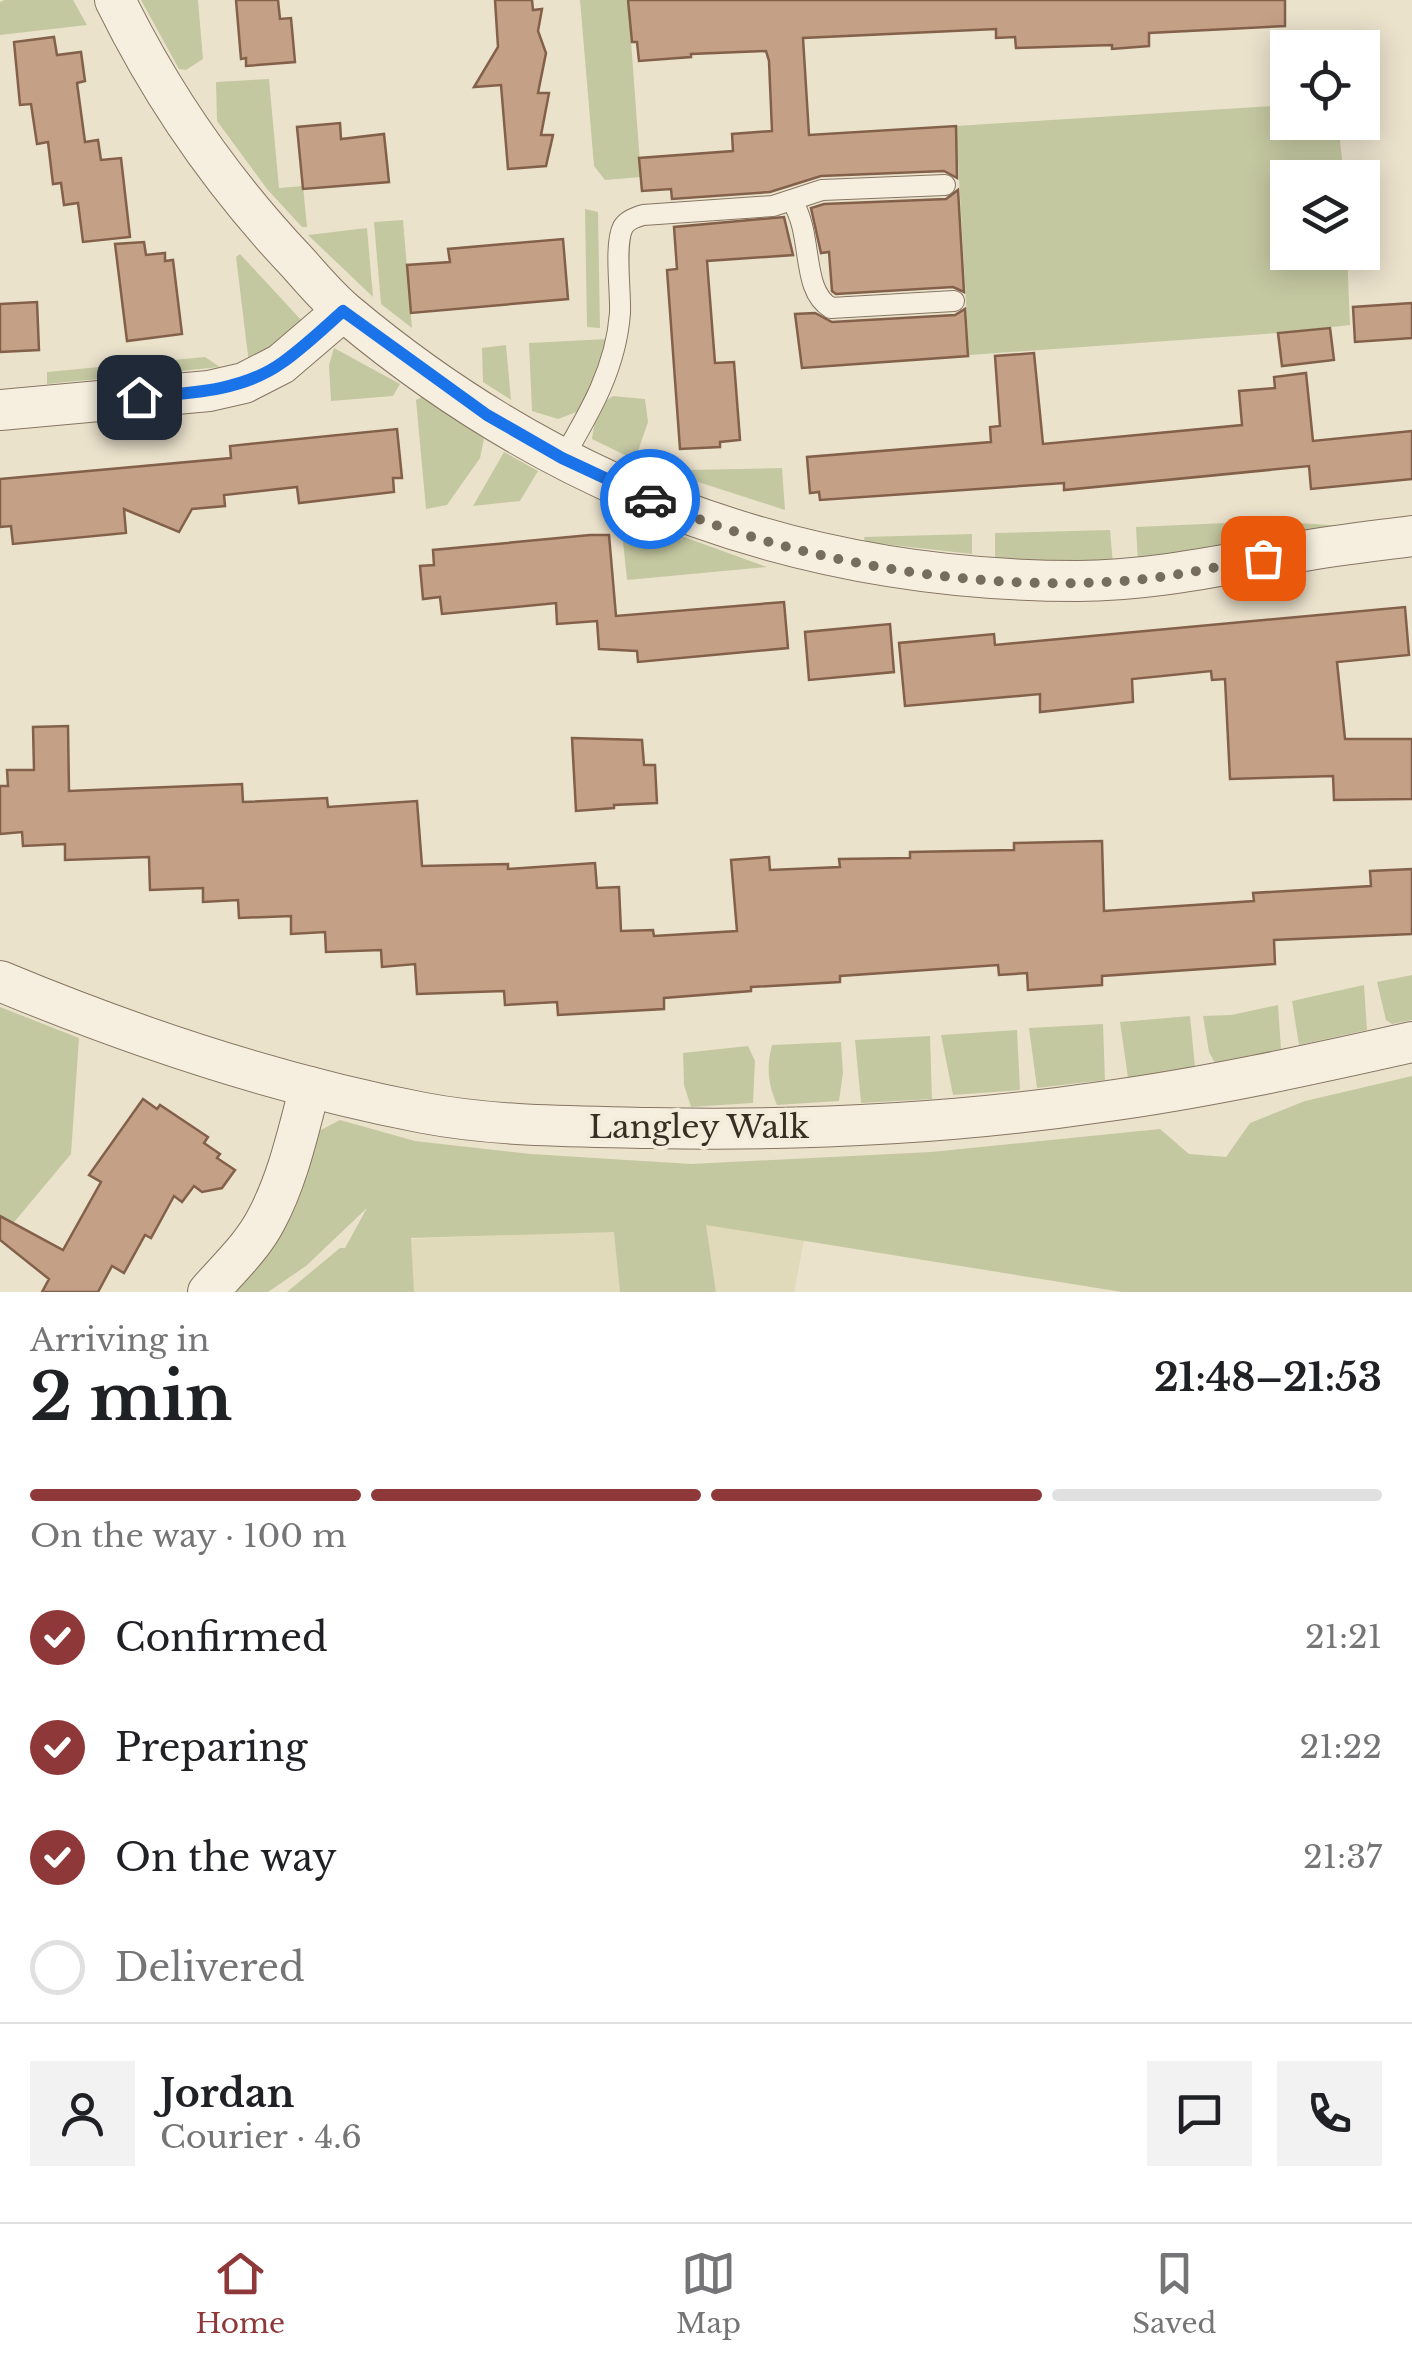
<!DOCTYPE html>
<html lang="en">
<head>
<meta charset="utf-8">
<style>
	:root { --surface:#fff; --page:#f2f2f2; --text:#202124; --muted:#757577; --line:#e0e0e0; --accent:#8f3839 }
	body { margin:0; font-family:"Libre Baskerville",serif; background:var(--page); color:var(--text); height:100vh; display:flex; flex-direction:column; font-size:38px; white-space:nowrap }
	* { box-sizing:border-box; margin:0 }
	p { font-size:32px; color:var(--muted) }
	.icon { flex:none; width:55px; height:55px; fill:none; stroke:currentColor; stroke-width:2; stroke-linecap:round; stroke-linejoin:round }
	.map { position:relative; height:1292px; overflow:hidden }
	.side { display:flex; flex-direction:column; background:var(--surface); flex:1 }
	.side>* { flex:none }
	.tools { position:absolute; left:1270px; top:30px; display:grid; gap:20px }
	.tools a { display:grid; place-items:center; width:110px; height:110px; border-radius:0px; background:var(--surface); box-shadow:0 5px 25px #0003; font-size:50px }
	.pin { position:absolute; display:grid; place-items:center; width:85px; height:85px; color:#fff; margin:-42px; border-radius:20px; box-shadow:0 5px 15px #0006 }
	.courier { position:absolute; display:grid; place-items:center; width:100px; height:100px; margin:-50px; border:8px solid #1a73e8; border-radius:50%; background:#fff; color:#222; box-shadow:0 2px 12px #0007 }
	.head em { font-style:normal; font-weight:700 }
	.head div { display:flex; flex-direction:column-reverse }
	.head { display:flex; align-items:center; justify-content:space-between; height:170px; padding:0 30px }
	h1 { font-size:65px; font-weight:700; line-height:75px }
	.bar { display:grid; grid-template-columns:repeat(4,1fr); gap:15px 10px; align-content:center; height:120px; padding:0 30px }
	.bar i { height:12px; border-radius:8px; background:var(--line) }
	.bar .on { background:var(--accent) }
	.bar p { grid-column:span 4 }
	.line { display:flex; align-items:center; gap:25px; padding:0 30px; border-top:2px solid var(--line) }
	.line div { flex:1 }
	.round { display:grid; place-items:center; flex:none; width:105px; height:105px; border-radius:0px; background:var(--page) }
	ol { padding:0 30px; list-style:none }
	li { display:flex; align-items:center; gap:30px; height:110px }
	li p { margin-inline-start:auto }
	li .icon { padding:10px; border-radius:50%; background:var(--accent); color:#fff; stroke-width:4 }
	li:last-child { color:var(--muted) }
	li i { width:55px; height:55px; border:5px solid var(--line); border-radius:50% }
	.menu { display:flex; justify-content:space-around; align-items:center; height:140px; border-top:2px solid var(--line); background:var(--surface); font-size:28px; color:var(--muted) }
	.menu a { display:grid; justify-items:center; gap:5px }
	.menu .on { color:var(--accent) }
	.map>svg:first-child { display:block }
</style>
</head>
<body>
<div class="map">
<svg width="1412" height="1292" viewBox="0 0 1412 1292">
	<rect width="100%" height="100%" fill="#ebe2cc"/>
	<g fill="#e0d9ba">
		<path d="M705,1224L804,1240L794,1292H716Z"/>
		<path d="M615,1231L620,1292H414L410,1239Z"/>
	</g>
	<g fill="#c4c8a1">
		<path d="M5,0H73L87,25L0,35V2Z"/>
		<path d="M141,0H198L203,59L186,70L179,69Z"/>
		<path d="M580,0H628L641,177L605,180L594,166Z"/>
		<path d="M269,79L279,188L303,186L307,227H302L267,189L217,121L216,82Z"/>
		<path d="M1287,105L1288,122L1338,123L1344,177L1288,178V252L1347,253L1350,325L1278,333L969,355L956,126Z"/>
		<path d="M585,209L598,212L600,328L587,327Z"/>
		<path d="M403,220L412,328L381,304L374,222Z"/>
		<path d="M367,228L373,297L308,235Z"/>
		<path d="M240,254L303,322L294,334L249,364L236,257Z"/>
		<path d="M607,339L600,369L579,411L558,419L532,411L529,343Z"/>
		<path d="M506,345L511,400L483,382L482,348Z"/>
		<path d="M334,348L400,384L393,396L331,401L329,365Z"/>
		<path d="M205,357L220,367L47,384V372Z"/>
		<path d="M424,396L484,439L480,458L447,505L426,509L416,400Z"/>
		<path d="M613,396L645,399L648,422L635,460L592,439C594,423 598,404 613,396Z"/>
		<path d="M504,452L538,471L520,501L473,506Z"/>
		<path d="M782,468L785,510L689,479L688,470Z"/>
		<path d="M629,512L673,533L767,567L627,580L621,522Z"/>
		<path d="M1270,521L1344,526L1138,562L1136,527Z"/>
		<path d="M1110,530L1113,564L995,558V533Z"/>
		<path d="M972,534V554L865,542L864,537Z"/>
		<path d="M1412,975V1020L1392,1024L1386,1020L1377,982Z"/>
		<path d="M1364,985L1367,1030L1299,1045L1292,1001Z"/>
		<path d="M1278,1005L1281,1049L1215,1063L1209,1052L1203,1016L1231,1015Z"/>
		<path d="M0,1007L79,1038L71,1154L0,1239Z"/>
		<path d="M1190,1016L1195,1067L1128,1078L1120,1022Z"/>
		<path d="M1103,1024L1105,1080L1037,1088L1029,1028Z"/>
		<path d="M1017,1030L1020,1090L953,1095L941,1035Z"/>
		<path d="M930,1036L932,1099L861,1103L855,1040Z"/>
		<path d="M841,1042L843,1073L839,1101L777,1105C768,1084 766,1068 772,1045Z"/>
		<path d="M748,1046L755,1061L753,1103L691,1107L684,1085L683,1053Z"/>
		<path d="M1412,1076V1292H1122L706,1225L716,1292H620L614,1232L411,1238L414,1292H287L340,1248H345L367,1208L306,1266L268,1292H230L317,1132L340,1120L415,1141L531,1154L691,1164L931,1152L1160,1129L1189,1154L1226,1157L1250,1123L1305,1101Z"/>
	</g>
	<g fill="#c4a086" stroke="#83604a" stroke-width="2.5">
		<path d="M236,0H278L280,19L291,18L295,62L246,66V58L241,59Z"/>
		<path d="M495,0H532L533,10L542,9L538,31L546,53L538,93H549L541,135H553L546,166L508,169L501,85L474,87L498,47Z"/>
		<path d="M628,0H1285V26L1149,33V46L1112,49V45L1016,48L1015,37L996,38V29L803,38L809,135L956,126L957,178L944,171L821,176L770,192L672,199L671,189L642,191L639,158L733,151L732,134L772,131L769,61L766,51L691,54V57L639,61L637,42H632Z"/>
		<path d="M54,37L57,55L81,52L85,81L77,83L85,142L98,140L101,160L121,158L130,237L83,242L78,203L64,205L61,183L53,184L48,142L37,144L31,104L20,105L14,42Z"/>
		<path d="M340,123L341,139L384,134L389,182L303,189L297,127Z"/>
		<path d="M958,190L964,292L953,287L836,294L832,291L829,252L821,253L811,208L824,204L946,199Z"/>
		<path d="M784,217L793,255L707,261L715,363L734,362L740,440L720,442V447L680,449L667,270L677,269L674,227Z"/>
		<path d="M563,239L568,299L411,313L407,265L450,262L448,249Z"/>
		<path d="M144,242L146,255L165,253V261L173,260L182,334L127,341L115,244Z"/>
		<path d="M37,302L39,350L0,352V304Z"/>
		<path d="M1412,303V338L1355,342L1353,307Z"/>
		<path d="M965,309L968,356L802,368L795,314L815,313L832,322L955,315Z"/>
		<path d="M1330,328L1334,360L1282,366L1278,333Z"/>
		<path d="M1034,353L1043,444L1242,425L1239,391L1275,388L1274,377L1306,373L1313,441L1412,431V479L1311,489L1309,466L1064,490V483L820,500L819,492L810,493L807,457L991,442L990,427L1000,426L995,356Z"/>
		<path d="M397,429L402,478H393L394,492L299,503L297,487L224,495L225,506L192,509L179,532L124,509L126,533L13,544L11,526L0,527V479L231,458L230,446Z"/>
		<path d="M590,535H609L616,616L784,602L788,648L638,662L637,651L599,649L597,621L557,624L556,603L442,614L440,597L423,599L420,566L434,565L433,550Z"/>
		<path d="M1405,607L1409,655L1337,662L1345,739H1412V799L1334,800L1333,776L1230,779L1225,679L1212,680L1211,671L1132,679L1133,702L1040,712V694L905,706L899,643L994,634L995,645Z"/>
		<path d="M890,624L894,672L809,680L805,632Z"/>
		<path d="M68,726L69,791L242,784L243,802L327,798L328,807L417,801L422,866L508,864V869L595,863L597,888L619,887L621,931L653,930L654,936L737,931L731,860L769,857L770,870L840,867L839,859L910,858V852L1014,850V843L1102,841L1104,911L1254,901L1253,893L1371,886L1370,871L1412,869V934L1274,940L1275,964L1102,976V985L1028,990L1027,973L999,975L998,965L840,976V982L751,987V991L664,998V1009L558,1015L557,1002L505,1005L504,991L417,994L415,964L382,967L381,950L326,952L325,932L291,934V916L239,918L238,900L203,902V888L150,890L149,857L65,860V844L23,846L22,832L0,834V786H8L7,770H34L33,727Z"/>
		<path d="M572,738L642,740L644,765H655L657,803L614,805V808L576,811Z"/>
		<path d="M143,1099L157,1109L160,1105L208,1137L204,1143L220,1154L217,1158L235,1170L222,1188L202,1192L194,1186L182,1202L174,1196L151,1238L145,1235L124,1273L112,1266L98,1292H42L49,1279L0,1240V1216L63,1250L101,1182L89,1175Z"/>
	</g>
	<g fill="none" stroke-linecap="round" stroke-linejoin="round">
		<g stroke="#867562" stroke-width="22">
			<g id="lane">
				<path d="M792,201C814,235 800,290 831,308L954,301"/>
				<path d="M563,458C590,412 616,368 620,313C621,292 614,244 623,227C627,220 636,217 643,215L773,206L822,190L945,185"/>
			</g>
		</g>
		<g stroke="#867562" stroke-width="42">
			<g id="street">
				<path d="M115,0C162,96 224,185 298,263C313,280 328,298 346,313C558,491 802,581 1078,581C1153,581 1225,564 1298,552C1336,545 1374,541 1412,536"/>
				<path d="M0,410L209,391L244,383L281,364L343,311"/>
				<path d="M0,981C137,1038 278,1085 424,1113C498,1127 575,1126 650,1128C800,1131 952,1124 1101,1102C1205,1088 1309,1065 1412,1042"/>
				<path d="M208,1292C228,1269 252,1247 266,1220C288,1179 298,1132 310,1087"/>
			</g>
		</g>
		<use href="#lane" stroke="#f6efdf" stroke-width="20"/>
		<use href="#street" stroke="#f6efdf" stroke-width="40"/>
	</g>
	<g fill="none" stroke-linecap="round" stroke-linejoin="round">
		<path stroke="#776d5e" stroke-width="10" stroke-dasharray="0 18" d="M650,499C789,562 984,594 1135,580C1178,576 1221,566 1263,558"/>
		<path stroke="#1a73e8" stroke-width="12" d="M139,397C188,393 242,392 283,362C304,347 324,328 343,311L487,415L562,458L650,499"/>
	</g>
	<g text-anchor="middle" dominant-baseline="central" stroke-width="8" stroke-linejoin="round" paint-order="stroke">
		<g font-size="32" fill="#392e23" stroke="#f3ecdb">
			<text x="699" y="1127">Langley Walk</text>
		</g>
	</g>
</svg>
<div class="tools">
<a><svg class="icon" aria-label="locate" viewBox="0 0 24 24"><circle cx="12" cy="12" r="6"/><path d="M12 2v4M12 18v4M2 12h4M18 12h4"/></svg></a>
<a><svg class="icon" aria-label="layers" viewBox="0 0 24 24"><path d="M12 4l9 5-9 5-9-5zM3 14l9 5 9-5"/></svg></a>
</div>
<div class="pin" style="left:1263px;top:558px;background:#ea580c"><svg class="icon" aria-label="bag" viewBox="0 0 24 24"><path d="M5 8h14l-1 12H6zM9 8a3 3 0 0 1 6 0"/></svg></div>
<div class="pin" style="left:139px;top:397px;background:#1f2937"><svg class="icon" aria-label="home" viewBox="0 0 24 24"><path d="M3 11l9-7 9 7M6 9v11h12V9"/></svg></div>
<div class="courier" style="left:650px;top:499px"><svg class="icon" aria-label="car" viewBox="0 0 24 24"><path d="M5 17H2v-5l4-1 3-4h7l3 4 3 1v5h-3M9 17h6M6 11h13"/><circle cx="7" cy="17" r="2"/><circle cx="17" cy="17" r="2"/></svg></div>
</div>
<section class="side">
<div class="head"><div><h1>2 min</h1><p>Arriving in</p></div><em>21:48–21:53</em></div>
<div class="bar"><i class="on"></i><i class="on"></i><i class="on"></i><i></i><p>On the way · 100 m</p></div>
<ol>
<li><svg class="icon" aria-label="check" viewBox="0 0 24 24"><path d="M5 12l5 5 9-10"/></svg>Confirmed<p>21:21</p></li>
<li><svg class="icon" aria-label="check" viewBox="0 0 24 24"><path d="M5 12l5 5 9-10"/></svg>Preparing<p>21:22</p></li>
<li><svg class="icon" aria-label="check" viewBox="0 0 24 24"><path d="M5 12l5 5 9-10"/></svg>On the way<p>21:37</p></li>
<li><i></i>Delivered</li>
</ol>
<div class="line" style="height:180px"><a class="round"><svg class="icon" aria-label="person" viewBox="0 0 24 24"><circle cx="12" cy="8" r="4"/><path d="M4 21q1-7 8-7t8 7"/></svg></a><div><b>Jordan</b><p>Courier · 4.6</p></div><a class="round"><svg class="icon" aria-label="chat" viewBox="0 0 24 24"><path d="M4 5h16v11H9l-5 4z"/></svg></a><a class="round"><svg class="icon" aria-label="phone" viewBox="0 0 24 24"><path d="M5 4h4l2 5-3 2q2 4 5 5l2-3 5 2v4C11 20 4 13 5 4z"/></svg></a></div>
</section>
<nav class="menu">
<a class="on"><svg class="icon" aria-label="home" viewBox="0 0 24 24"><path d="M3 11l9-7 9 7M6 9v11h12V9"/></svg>Home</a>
<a><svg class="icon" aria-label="map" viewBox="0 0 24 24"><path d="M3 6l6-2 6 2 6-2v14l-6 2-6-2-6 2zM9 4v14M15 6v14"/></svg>Map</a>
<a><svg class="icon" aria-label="saved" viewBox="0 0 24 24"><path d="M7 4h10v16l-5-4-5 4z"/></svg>Saved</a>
</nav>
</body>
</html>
